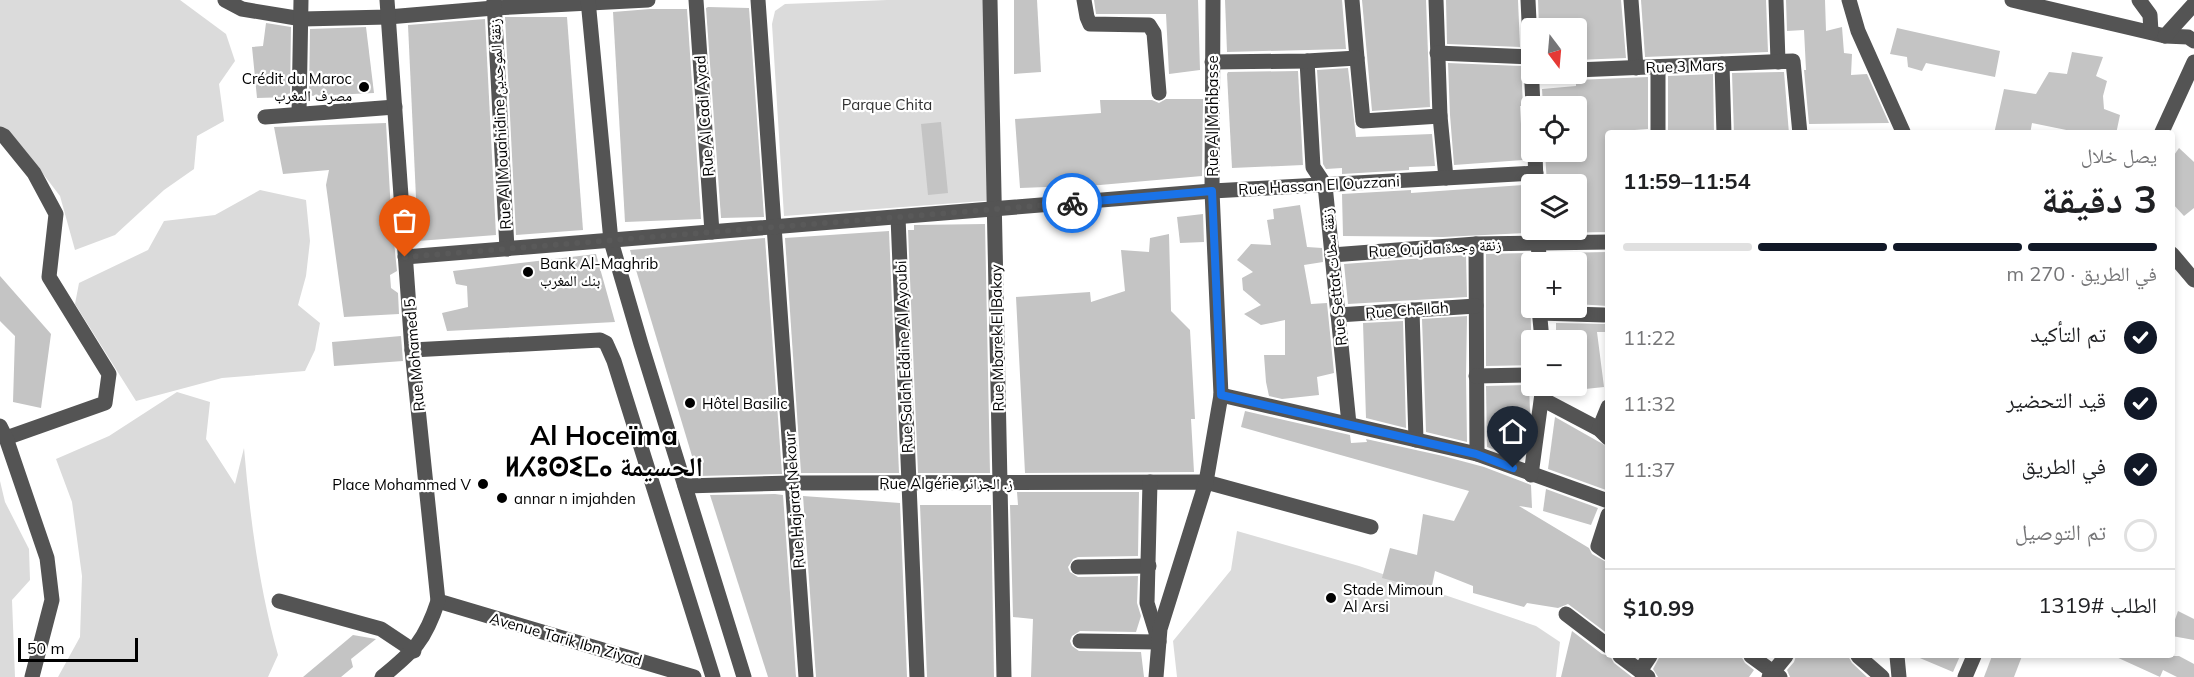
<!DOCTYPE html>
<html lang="ar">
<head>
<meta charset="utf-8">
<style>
	:root { --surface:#fff; --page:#f6f6f6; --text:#202124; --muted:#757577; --line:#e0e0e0; --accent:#111827 }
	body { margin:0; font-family:Mulish,"Noto Naskh Arabic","Noto Sans Tifinagh",sans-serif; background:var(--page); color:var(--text); direction:rtl; height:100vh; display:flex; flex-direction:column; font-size:22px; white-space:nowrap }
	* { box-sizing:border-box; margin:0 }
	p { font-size:20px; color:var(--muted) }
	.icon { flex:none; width:33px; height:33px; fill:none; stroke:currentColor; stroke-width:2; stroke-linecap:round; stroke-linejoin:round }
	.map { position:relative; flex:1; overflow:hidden; direction:ltr }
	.panel { position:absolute; left:1605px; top:130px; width:570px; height:528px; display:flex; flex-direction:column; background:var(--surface); border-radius:6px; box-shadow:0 3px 9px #0003; direction:rtl }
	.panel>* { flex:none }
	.needle { width:39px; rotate:164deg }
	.tools { position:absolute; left:1521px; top:18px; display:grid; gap:12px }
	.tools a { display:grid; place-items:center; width:66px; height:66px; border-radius:6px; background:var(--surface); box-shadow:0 3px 9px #0003; font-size:30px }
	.scale { position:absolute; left:18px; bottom:15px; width:120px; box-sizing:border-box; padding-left:6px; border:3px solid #000; border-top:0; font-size:16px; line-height:21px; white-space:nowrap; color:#000; -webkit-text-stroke:4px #fff; paint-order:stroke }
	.pin { position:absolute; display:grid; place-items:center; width:51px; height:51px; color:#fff; margin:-62px -26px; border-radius:50% 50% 50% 0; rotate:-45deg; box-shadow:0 0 6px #0007 }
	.pin .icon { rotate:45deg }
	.courier { position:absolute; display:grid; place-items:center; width:60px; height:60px; margin:-30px; border:4px solid #1a73e8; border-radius:50%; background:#fff; color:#222; box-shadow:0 2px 8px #0007 }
	.summary em { font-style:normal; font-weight:700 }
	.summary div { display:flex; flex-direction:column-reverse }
	.summary { display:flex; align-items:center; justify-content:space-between; height:102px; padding:0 18px }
	h1 { font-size:39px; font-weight:700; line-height:45px }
	.bar { display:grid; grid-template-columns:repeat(4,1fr); gap:9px 6px; align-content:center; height:72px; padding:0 18px }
	.bar i { height:8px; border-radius:4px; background:var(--line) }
	.bar .current { background:var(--accent) }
	.bar p { grid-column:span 4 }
	.line { display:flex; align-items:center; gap:15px; padding:0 18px; border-top:2px solid var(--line) }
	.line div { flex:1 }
	ol { padding:0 18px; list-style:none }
	li { display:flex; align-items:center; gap:18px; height:66px }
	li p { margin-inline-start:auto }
	li .icon { padding:6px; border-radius:50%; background:var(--accent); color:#fff; stroke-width:4 }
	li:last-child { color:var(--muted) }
	li i { width:33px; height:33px; border:3px solid var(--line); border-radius:50% }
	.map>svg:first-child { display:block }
</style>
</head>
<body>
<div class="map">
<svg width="2194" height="677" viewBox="0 0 2194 677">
	<rect width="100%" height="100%" fill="#fff"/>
	<g fill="#dbdbdb">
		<path d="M0,0H180L226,34L235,61L219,84L224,121L197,136L194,169L164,190L115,235L75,250L60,196L37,166L0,140Z"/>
		<path d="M887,0H989L996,200L784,216L772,24L775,11L785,4Z"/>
		<path d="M260,190L306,200L310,241L306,276L298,305L320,323L315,350L305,371L222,378L136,401L75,304L79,283L148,250L164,221L215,215Z"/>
		<path d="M177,392L210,402L206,439L235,484L244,448C250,518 259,587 278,655L268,677H58L80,637L82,576L72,502L56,459L109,436Z"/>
		<path d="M0,481L5,502L29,549L30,580L12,600L15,677H0Z"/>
		<path d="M1237,531L1359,566L1536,626L1560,642L1556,677H1177L1173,641L1231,570Z"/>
	</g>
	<g fill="#c4c4c4">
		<path d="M1014,0H1037L1041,72L1014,74Z"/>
		<path d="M1094,0H1198L1200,70L1169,74L1166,14H1096Z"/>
		<path d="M1225,0H1342L1346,49L1227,52Z"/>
		<path d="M1362,0H1426L1430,107L1372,111Z"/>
		<path d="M1446,0H1518L1520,47L1447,44Z"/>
		<path d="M1538,0H1621L1626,58L1576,60V28H1539Z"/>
		<path d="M1641,0H1766L1768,52L1645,57Z"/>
		<path d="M1786,0H1825L1826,31L1842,27L1844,53L1852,54L1851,75L1867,74L1889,123L1809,124L1804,70H1806L1804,30L1787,31Z"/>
		<path d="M708,7L749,8L764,217L721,218L706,8Z"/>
		<path d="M650,9H687L701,219L625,222L613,12Z"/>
		<path d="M505,17H567L583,230L516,235Z"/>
		<path d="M485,19L496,235L418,241L408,25Z"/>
		<path d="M266,23L291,27L290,97L257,98L252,47L263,46Z"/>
		<path d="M366,27L374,93L309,96L310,29Z"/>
		<path d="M1897,28L2000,51L1995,77L1926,63L1922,71L1908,67L1907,57L1890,54Z"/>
		<path d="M2072,52L2103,57L2096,76L2107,81L2103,96L2104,109L2120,115L2116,134H2086L2032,123L2030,134H1994L2004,89L2036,94L2049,72L2067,74Z"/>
		<path d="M1448,63L1521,66L1523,106H1520L1523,160L1454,165L1450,115Z"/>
		<path d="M1348,68L1356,137L1432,134L1435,166L1409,167V170L1342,174V168L1326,169L1323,164L1317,70Z"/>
		<path d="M1298,71L1303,165L1232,168L1227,74L1228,72Z"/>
		<path d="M1784,72L1789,134H1734L1732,73Z"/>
		<path d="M1713,74L1714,134H1668V76Z"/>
		<path d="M1648,77V129L1608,132V232L1551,233V230H1576V184H1547L1545,152H1576V106H1543L1542,89L1576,86V80Z"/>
		<path d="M1166,99H1203L1202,176L1100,185L1020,188L1015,119L1101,113L1100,100H1152L1159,103Z"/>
		<path d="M941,122L948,193L928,195L921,124Z"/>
		<path d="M386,123L391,212L397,271L390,275L391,288L398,293L399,314L344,317L326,185L329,170L283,174L274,127Z"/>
		<path d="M2179,148L2194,162V208L2184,216L2172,203V158Z"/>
		<path d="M1523,185L1528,233L1443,237L1343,236L1342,194L1411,190V193Z"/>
		<path d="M1300,205L1307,247L1322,248L1323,262L1304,265L1311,304L1327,303L1334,373L1317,377L1319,395L1282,399L1269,396L1266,382L1264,355H1285V320L1261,325L1244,314L1261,305L1243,290L1242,278L1253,272L1237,260L1251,244L1271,245L1267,220L1274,219L1273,209Z"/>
		<path d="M1203,214L1204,242L1180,243L1177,217Z"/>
		<path d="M985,224L990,473H918L908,230H914V225H916Z"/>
		<path d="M889,231L899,473H801L785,238Z"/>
		<path d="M1169,234L1171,311L1190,330L1195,419H1191L1194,472L1025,473L1016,297L1090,292L1091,302L1125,291L1121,250L1149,252L1150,238Z"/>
		<path d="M765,238L782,474L698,476L630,250Z"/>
		<path d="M1608,252V306L1576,304V262H1554L1553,253Z"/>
		<path d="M1529,253L1532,365L1486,366V254Z"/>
		<path d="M596,254L615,322L447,331L442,313L468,307L467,286L456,284L453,271Z"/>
		<path d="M1466,255L1467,297L1348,304L1344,264Z"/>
		<path d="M0,276L51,334L41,408L13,402L15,336L0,321Z"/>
		<path d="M1467,316L1466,376L1467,442L1426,432L1422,319Z"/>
		<path d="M1403,321L1406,428L1366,418L1363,323Z"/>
		<path d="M1556,323L1608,324V332H1597L1604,387L1576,390V340H1556Z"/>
		<path d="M401,336L403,361L334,366L332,342Z"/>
		<path d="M1529,385L1530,411L1524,454H1506L1487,447L1486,386Z"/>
		<path d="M1245,411L1350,435L1351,443L1367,442L1366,439L1443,456L1484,467L1531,485L1532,508L1519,506L1589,548L1592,554L1608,563V634L1568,604L1558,608L1527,603L1524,607L1473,593V586L1435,571L1431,591L1382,578L1390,548L1417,555L1423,514L1454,521L1469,491L1241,427Z"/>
		<path d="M1555,417L1608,447V485L1606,490L1548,469Z"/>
		<path d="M1546,489L1598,508L1591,525L1543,511Z"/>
		<path d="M1017,492H1139L1138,556L1078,557L1073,559L1068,567L1070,572L1078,577L1138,576L1137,603L1141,616L1136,632L1080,631L1072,636L1070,641L1072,646L1079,651L1141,652L1144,677H1031L1033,619L1013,617L1010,505H1018Z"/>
		<path d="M775,494L783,495L796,677H768L710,495Z"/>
		<path d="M803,496L900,503L907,677H816Z"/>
		<path d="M920,505H991L994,677H927Z"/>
		<path d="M2178,611L2194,619V640L2172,636V628Z"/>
		<path d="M1572,631L1602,654L1610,656L1614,663L1632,677H1561Z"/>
		<path d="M353,635L376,639L351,659L353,667L341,677H303Z"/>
		<path d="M1660,656H1741L1745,663L1754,670L1749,677H1658L1653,669Z"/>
		<path d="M1796,656H1848L1852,663L1867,677H1790L1787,670L1794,662Z"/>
		<path d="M1915,656H1960L1953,672Z"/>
		<path d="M1992,656H2022L2014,677H1984Z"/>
		<path d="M2114,656H2179L2194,664V677H2177L2163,670L2160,677Z"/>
	</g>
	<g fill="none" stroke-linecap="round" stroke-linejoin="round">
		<g stroke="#545454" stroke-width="15">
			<path d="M225,0L242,9L302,19L388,17L494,8L648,0"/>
			<path d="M494,0L507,249"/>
			<path d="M588,0L611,241L641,344L744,677"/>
			<path d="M696,0L712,232"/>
			<path d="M758,0L806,677"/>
			<path d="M990,0L1004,677"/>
			<path d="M1084,0L1087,17L1090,24L1149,25L1154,33L1159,93"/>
			<path d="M1352,0L1357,58"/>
			<path d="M1436,0L1440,116L1446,178"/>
			<path d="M1528,0L1533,106"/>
			<path d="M1631,0L1636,68"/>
			<path d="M1776,0L1778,62"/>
			<path d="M1849,0L1858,31L1904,134"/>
			<path d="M2012,0L2165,36L2188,37L2194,41"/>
			<path d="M2139,0L2150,15L2151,32"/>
			<path d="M2165,36L2194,4"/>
			<path d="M1437,53L1530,57"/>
			<path d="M1307,61L1313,167L1325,185L1349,424"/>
			<path d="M1212,62L1307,61L1357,58L1363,121L1440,116"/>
			<path d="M1722,64L1724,134"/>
			<path d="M1658,67V134"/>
			<path d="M1576,70L1793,61L1800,134"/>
			<path d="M299,113L301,0"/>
			<path d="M265,117L395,107"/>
			<path d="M0,134L4,136L34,173L56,214L49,277L109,374L105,403L6,438"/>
			<path d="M2161,134L2194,62"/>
			<path d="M1535,152L1536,184"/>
			<path d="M898,217L917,677"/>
			<path d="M1538,230L1539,262"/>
			<path d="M1476,244L1477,454"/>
			<path d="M2172,254L2194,280"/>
			<path d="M1332,255L1476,244L1608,242"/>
			<path d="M405,257L1212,191L1536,173"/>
			<path d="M1539,308L1542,340"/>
			<path d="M1412,310L1416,440"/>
			<path d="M1539,313L1604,315"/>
			<path d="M1338,315L1476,306"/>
			<path d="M412,350L600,340L606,343L614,361L713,677"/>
			<path d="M1476,376L1532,375"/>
			<path d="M1221,395L1477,454L1608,501"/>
			<path d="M1542,399L1599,429L1608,438"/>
			<path d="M0,426L6,438L47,558L52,600L32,677"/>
			<path d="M1599,429L1608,407"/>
			<path d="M1531,475L1543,386"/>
			<path d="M685,486L792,483L1206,482L1371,527"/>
			<path d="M1608,515L1598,546L1608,553"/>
			<path d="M1078,567L1149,566"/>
			<path d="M279,601L381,629L414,651"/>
			<path d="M438,601L694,677"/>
			<path d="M1566,614L1608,646"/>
			<path d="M1080,641L1159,642L1147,603L1150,482"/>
			<path d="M1620,656L1648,677"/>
			<path d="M1751,656L1780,677"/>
			<path d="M1858,656L1882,677"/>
			<path d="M1897,656L1899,677"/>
			<path d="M1640,671L1650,656"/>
			<path d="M382,677C414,651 425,641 438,601L412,350L387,0"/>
			<path d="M1156,677L1160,629L1206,482L1221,395L1212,191L1213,0"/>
			<path d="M1769,677L1786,656"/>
			<path d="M1965,677L1974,656"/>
		</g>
	</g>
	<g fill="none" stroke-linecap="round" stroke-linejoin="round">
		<path stroke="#595959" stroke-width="6" stroke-dasharray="0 10.8" d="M405,257L1072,203"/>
		<path stroke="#1a73e8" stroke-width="8" d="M1072,203L1212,191L1221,395L1476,454L1513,468"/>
	</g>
	<g fill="#000" stroke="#fff" stroke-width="2">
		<circle cx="364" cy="87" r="6"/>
		<circle cx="528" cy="272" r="6"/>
		<circle cx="690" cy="403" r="6"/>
		<circle cx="483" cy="484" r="6"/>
		<circle cx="502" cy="498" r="6"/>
		<circle cx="1331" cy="598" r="6"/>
	</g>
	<g text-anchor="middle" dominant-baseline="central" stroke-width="4.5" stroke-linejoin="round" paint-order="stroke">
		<g font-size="15" fill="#000" stroke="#fff">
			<text transform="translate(1685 66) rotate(-2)">Rue 3 Mars</text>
			<text transform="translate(704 116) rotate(-94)">Rue Al Cadi Ayad</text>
			<text transform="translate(1212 116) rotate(-90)">Rue Al Mahbasse</text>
			<text transform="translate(500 124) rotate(-93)">Rue Al Mouahidine زنقة الموحدين</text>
			<text transform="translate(1319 185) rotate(-3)">Rue Hassan El Ouzzani</text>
			<text transform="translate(1435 248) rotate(-3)">Rue Oujda زنقة وجدة</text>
			<text transform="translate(1334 277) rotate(-96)">Rue Settat زنقة سطات</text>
			<text transform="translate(1407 310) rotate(-4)">Rue Chellah</text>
			<text transform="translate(997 338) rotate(-91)">Rue Mbarek El Bakay</text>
			<text transform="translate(414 355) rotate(-95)">Rue Mohamed 5</text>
			<text transform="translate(904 357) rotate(-92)">Rue Salah Eddine Al Ayoubi</text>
			<text x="946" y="483">Rue Algérie ز. الجزائر</text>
			<text transform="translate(794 500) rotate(-94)">Rue Hajarat Nekour</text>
			<text transform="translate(566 639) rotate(16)">Avenue Tarik Ibn Ziyad</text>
		</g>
		<g font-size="15" fill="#000" stroke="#fff" text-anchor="start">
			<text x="352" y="78" text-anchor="end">Crédit du Maroc<tspan x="352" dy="17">مصرف المغرب</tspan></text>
			<text x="540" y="263">Bank Al-Maghrib<tspan x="540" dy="17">بنك المغرب</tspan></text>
			<text x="702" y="403">Hôtel Basilic</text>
			<text x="471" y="484" text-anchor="end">Place Mohammed V</text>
			<text x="514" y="498">annar n imjahden</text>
			<text x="1343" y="589">Stade Mimoun<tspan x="1343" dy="17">Al Arsi</tspan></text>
		</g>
		<g font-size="15" fill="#323232" stroke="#fff">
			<text x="887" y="104">Parque Chita</text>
		</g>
		<g font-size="27" font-weight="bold" fill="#000" stroke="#fff">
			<text x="604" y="435">Al Hoceïma<tspan x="604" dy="31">ⵍⵃⵓⵙⵉⵎⴰ الحسيمة</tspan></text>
		</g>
	</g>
</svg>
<div class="tools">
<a><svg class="needle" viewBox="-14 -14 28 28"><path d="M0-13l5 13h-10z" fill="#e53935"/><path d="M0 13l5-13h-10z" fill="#757577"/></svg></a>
<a><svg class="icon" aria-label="locate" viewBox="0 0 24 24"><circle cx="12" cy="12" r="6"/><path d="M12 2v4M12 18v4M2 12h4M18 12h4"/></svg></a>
<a><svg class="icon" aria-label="layers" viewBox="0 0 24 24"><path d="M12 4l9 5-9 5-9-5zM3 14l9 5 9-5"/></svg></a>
<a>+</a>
<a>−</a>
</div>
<div class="scale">50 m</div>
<div class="pin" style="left:405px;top:257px;background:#ea580c"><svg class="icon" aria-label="bag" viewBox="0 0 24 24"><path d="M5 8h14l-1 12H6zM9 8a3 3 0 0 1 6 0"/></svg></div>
<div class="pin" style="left:1513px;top:468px;background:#1f2937"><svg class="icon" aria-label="home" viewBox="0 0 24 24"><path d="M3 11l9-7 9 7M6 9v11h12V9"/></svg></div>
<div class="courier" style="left:1072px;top:203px"><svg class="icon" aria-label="bike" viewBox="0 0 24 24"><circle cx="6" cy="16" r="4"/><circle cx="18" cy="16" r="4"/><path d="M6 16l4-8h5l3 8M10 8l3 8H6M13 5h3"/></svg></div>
<section class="panel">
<div class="summary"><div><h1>3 دقيقة</h1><p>يصل خلال</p></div><em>11:54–11:59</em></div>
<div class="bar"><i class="current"></i><i class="current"></i><i class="current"></i><i></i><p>في الطريق · 270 m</p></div>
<ol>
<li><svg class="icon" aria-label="check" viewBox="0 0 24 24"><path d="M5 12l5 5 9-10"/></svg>تم التأكيد<p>11:22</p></li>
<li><svg class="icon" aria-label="check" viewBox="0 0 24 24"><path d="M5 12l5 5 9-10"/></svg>قيد التحضير<p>11:32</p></li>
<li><svg class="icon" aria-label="check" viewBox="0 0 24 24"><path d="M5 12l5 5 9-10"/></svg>في الطريق<p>11:37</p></li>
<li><i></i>تم التوصيل</li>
</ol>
<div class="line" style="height:78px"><div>الطلب #1319</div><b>$10.99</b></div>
</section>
</div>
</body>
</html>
